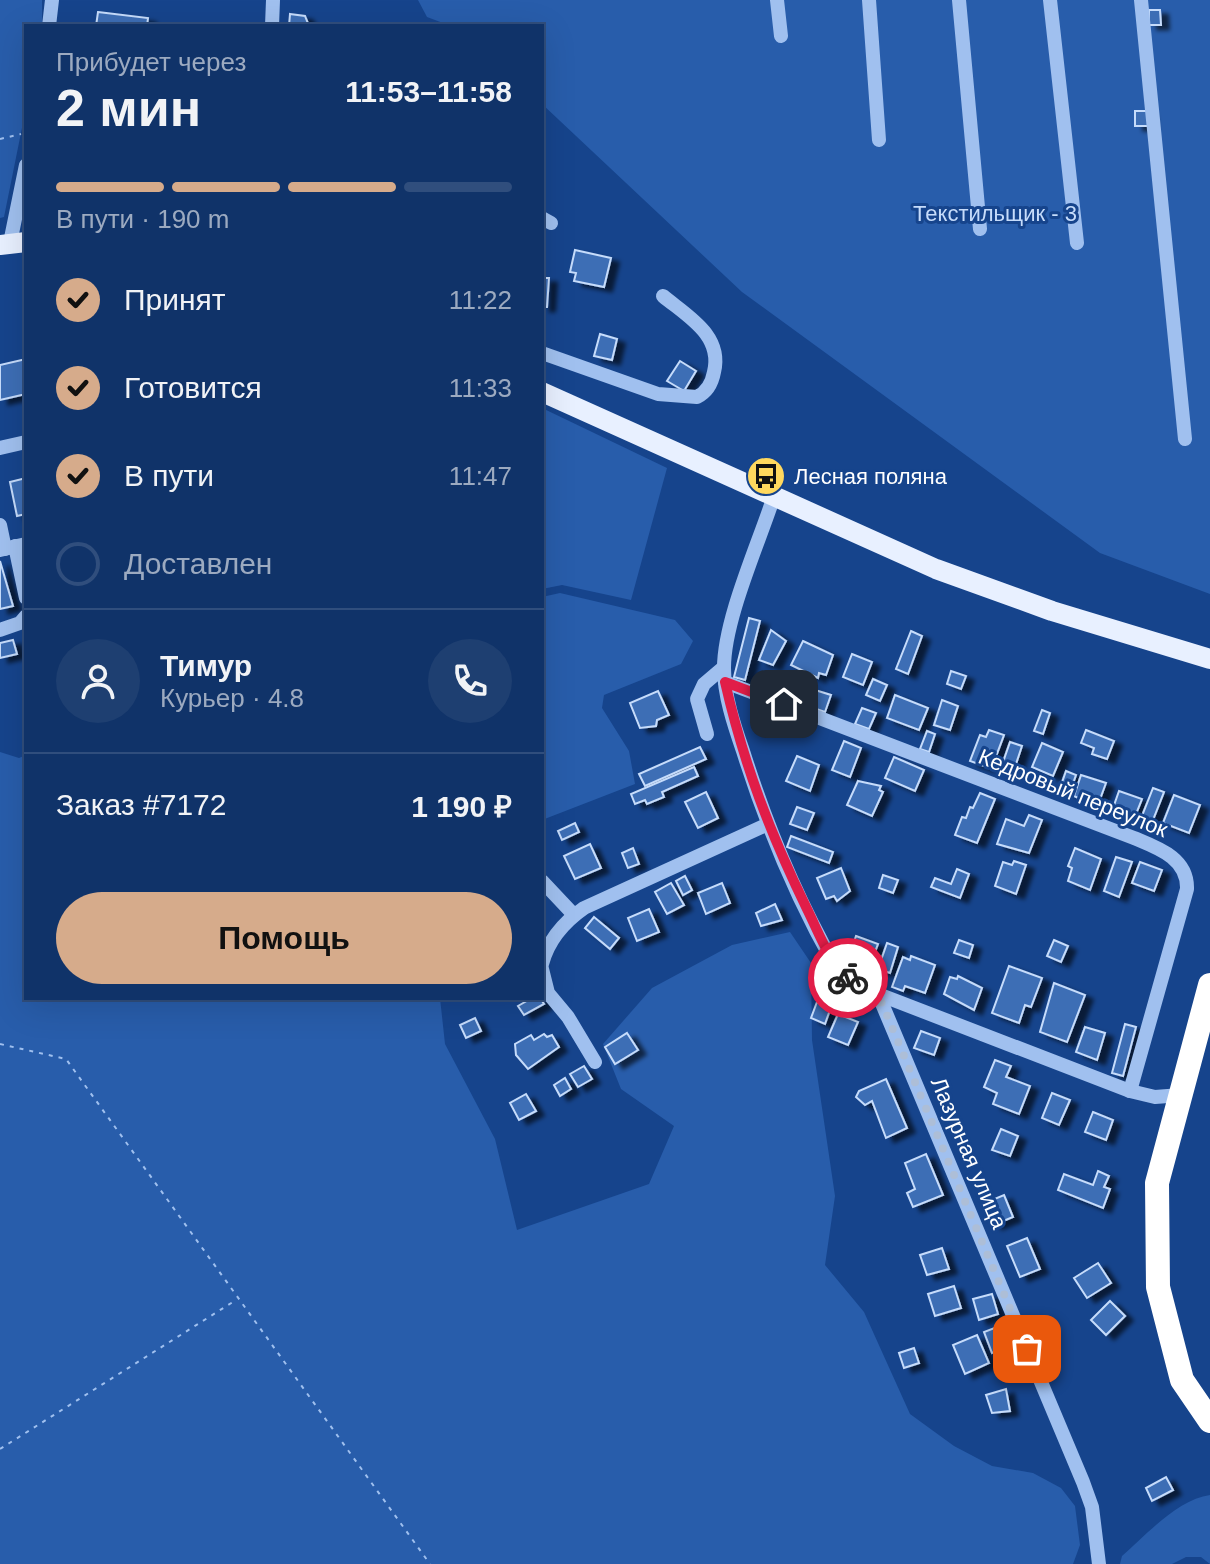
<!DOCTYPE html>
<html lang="ru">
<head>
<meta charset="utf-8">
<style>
	:root { --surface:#103369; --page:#1e3f71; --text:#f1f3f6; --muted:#9caac0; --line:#304e7d; --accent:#d6ab8b }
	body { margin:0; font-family:Helvetica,sans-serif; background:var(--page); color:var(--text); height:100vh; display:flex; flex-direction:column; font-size:30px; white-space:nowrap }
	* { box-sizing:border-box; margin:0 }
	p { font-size:26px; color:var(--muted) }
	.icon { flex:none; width:44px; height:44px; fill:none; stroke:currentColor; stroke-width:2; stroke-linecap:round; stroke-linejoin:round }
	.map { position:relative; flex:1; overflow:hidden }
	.panel { position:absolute; left:24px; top:24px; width:520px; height:976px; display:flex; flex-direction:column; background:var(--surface); border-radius:0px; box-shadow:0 8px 32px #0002,0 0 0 2px var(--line) }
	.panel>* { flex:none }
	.pin { position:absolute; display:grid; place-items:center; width:68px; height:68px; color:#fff; margin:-34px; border-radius:16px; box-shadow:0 4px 12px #0006 }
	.courier { position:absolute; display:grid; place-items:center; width:80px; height:80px; margin:-40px; border:6px solid #e11d48; border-radius:50%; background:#fff; color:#222; box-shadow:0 2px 10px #0007 }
	.summary em { font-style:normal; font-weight:700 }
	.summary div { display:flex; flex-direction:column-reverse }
	.summary { display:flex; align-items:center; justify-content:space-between; height:136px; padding:0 32px }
	h1 { font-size:52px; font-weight:700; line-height:60px }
	.bar { display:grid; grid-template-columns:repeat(4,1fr); gap:12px 8px; align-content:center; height:96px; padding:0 32px }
	.bar i { height:10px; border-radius:6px; background:var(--line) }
	.bar .current { background:var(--accent) }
	.bar p { grid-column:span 4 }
	.line { display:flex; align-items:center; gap:20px; padding:0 32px; border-top:2px solid var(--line) }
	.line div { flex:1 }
	.round { display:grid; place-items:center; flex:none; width:84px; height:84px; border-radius:42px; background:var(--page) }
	ol { padding:0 32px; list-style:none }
	li { display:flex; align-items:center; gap:24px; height:88px }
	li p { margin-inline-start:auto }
	li .icon { padding:8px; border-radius:50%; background:var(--accent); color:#111; stroke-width:4 }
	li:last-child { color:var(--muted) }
	li i { width:44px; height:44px; border:4px solid var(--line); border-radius:50% }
	.action { display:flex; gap:16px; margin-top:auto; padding:16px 32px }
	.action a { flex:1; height:92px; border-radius:48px; background:var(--accent); color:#111; font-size:32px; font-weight:700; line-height:92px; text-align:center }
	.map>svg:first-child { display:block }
</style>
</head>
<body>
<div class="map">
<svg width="1210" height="1564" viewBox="0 0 1210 1564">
	<defs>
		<filter id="shadow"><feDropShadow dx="8" dy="4.5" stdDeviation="2" flood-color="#0009"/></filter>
	</defs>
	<rect width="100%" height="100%" fill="#16448c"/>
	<g fill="#285dab">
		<path d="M0,0H42V26H26V108L4,217L0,218Z"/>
		<path d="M418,0H1210V594L1100,553L742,292L542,104V26H451L427,17Z"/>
		<path d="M542,408L667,468L631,600L562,585L542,589Z"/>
		<path d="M560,593L675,620L693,641L681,664L604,695L602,708L629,751L635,784L542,820V597Z"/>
		<path d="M0,752L19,758L26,755V998H440L445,1044L495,1139L517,1230L649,1184L674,1126L621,1089L603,1044L652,988L732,945L790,932L811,963L812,1040L835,1196L825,1265L864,1312L910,1414L954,1446L992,1466L1033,1473L1061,1488L1075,1506L1080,1545L1073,1564H0Z"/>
		<path d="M1210,1495V1564L1201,1557H1186L1172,1564H1120L1122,1556C1146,1535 1178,1499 1210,1495Z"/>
	</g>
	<g fill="#3e6eb5" stroke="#c6dcfb" stroke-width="2" filter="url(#shadow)">
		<path d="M1149,10H1160L1161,25H1149Z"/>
		<path d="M98,12L148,18L147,26H96Z"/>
		<path d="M290,14L305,16L309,26H289Z"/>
		<path d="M1135,111H1148L1149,126H1135Z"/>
		<path d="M575,250L611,258L604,287L574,281L576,273L570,272Z"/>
		<path d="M542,278H549L547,307H542Z"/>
		<path d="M600,334L617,339L612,360L594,356Z"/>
		<path d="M26,359V394L0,400V365Z"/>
		<path d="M680,361L696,371L684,391L667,381Z"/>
		<path d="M26,478V514L17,516L10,482Z"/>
		<path d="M0,561L13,606L0,609Z"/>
		<path d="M749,618L760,621L745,680L734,677Z"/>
		<path d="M771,630L786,641L773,665L759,660Z"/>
		<path d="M911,631L922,636L908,674L896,669Z"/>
		<path d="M13,640L17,654L0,658V643Z"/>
		<path d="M803,641L833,655L826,675L819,673L818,678L791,665Z"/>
		<path d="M852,654L872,662L863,685L843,677Z"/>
		<path d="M951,671L966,676L961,689L947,684Z"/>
		<path d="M873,679L887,685L880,701L866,695Z"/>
		<path d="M815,690L831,695L825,712L802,704L805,693L813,695Z"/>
		<path d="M658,691L669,715L657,720L656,726L640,728L630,703Z"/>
		<path d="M895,695L928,708L919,730L887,718Z"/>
		<path d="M942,700L958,706L950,730L934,725Z"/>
		<path d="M862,708L876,713L869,729L855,724Z"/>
		<path d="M1042,710L1050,713L1043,734L1034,731Z"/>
		<path d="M989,730L1004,735L995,759L991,766H984L970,761L980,735L986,737Z"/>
		<path d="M1086,730L1114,741L1107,759L1092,754L1094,748L1081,743Z"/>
		<path d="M927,731L935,734L929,752L920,749Z"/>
		<path d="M844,741L861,748L850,777L832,770Z"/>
		<path d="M1010,742L1022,746L1014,770L1002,765Z"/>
		<path d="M1042,743L1063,752L1053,776L1032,767Z"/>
		<path d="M700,747L706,759L645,786L639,774Z"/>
		<path d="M797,756L819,765L810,791L786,781Z"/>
		<path d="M894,757L924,770L915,791L885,778Z"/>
		<path d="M694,767L698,776L662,792L664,797L647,804L645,800L635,804L631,794Z"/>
		<path d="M1066,771L1076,775L1070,792L1060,788Z"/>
		<path d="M1081,775L1106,783L1099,802L1096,800L1094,806L1074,796Z"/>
		<path d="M858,781L881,786L879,790L883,792L872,816L847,805Z"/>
		<path d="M1153,788L1164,792L1151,825L1140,821Z"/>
		<path d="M1119,791L1142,799L1134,819L1112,811Z"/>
		<path d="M706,792L718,818L698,828L685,802Z"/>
		<path d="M980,793L995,799L977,843L955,835L962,817L966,818L970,807L973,808Z"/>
		<path d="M1174,795L1200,805L1189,833L1163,823Z"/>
		<path d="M797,807L814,813L807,830L790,824Z"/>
		<path d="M1029,815L1042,820L1029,853L997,844L1006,819L1024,826Z"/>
		<path d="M575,823L579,832L562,840L558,831Z"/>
		<path d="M791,836L833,852L829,863L787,847Z"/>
		<path d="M590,844L601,868L575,879L564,856Z"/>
		<path d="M633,848L639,864L628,868L622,853Z"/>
		<path d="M1075,848L1101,859L1090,890L1068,881L1072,868L1068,866Z"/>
		<path d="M1116,857L1132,862L1119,897L1104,891Z"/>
		<path d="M1014,861L1026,865L1016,894L995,886L1003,862L1012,865Z"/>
		<path d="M1140,862L1162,870L1154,891L1132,883Z"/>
		<path d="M841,868L850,891L837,901L834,896L826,899L817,878Z"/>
		<path d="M957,869L969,874L960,898L931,887L935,878L951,884Z"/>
		<path d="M883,875L898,880L893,893L879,888Z"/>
		<path d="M685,876L692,890L683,895L676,881Z"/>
		<path d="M671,883L684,905L667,914L655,892Z"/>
		<path d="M722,883L730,903L706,914L698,893Z"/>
		<path d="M775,904L782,920L761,926L756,913Z"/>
		<path d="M649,909L659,932L637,941L628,918Z"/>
		<path d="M594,917L619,938L610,949L585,928Z"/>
		<path d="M856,936L878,944L868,970L847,962Z"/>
		<path d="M959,940L973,945L969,958L954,953Z"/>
		<path d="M1054,940L1068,946L1061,962L1047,956Z"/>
		<path d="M887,943L898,947L890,973L878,969Z"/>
		<path d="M911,956L935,965L925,993L905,986L903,991L892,987L903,957L910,960Z"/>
		<path d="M1009,966L1042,978L1031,1007L1025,1005L1019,1023L992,1013Z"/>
		<path d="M958,976L982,988L974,1010L944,994L950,977L957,979Z"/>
		<path d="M1054,983L1085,995L1067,1042L1040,1032Z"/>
		<path d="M532,998H540L544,1004L524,1015L518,1006Z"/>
		<path d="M817,1002L831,1007L825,1024L811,1018Z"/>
		<path d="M838,1014L858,1022L848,1045L828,1037Z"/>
		<path d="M475,1018L481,1031L466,1038L460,1025Z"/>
		<path d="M1125,1024L1136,1027L1123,1076L1112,1073Z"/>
		<path d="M1085,1027L1105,1033L1097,1060L1076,1052Z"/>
		<path d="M921,1031L940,1038L934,1055L914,1048Z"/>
		<path d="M627,1033L638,1050L615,1064L605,1047Z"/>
		<path d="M544,1034L547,1037L552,1035L559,1047L528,1069L516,1055L515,1044L531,1035L534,1040Z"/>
		<path d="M995,1060L1011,1066L1006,1077L1030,1086L1019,1114L993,1104L997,1093L984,1087Z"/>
		<path d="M584,1066L592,1079L578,1087L570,1074Z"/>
		<path d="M565,1078L571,1089L560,1096L554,1085Z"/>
		<path d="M886,1079L907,1128L886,1138L872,1101L865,1105L856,1097L859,1091Z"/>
		<path d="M1052,1093L1070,1100L1059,1125L1042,1118Z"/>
		<path d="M526,1094L536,1111L519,1120L510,1103Z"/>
		<path d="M1093,1112L1113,1120L1106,1140L1085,1132Z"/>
		<path d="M1001,1129L1018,1136L1010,1156L992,1150Z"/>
		<path d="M926,1154L943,1195L913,1207L907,1193L915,1189L905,1163Z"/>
		<path d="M1098,1171L1109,1176L1104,1187L1110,1189L1103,1208L1058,1190L1064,1174L1093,1185Z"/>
		<path d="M1004,1195L1013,1217L994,1225L985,1203Z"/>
		<path d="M1027,1238L1040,1269L1020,1277L1007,1246Z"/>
		<path d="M942,1248L949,1269L927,1275L920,1255Z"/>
		<path d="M1098,1263L1111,1283L1087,1298L1074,1278Z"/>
		<path d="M954,1286L961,1308L935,1316L928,1294Z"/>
		<path d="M992,1294L998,1314L979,1320L973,1299Z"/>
		<path d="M1110,1301L1125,1316L1106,1335L1091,1320Z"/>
		<path d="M1005,1324L1013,1345L992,1353L984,1332Z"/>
		<path d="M977,1335L989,1363L965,1374L953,1345Z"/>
		<path d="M914,1348L919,1363L904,1368L899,1353Z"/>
		<path d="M1006,1389L1010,1411L992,1413L986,1395Z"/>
		<path d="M1166,1477L1173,1490L1152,1501L1146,1488Z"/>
	</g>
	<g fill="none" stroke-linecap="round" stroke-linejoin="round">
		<g stroke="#a0c0ef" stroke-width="2" stroke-dasharray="4 6" stroke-linecap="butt">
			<path d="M0,139L21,134"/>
			<path d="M0,1044L66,1059L430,1564"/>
			<path d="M0,1449L236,1300"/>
		</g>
		<g stroke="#a0c0ef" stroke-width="14">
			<path d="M777,0L781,36"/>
			<path d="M869,0L879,140"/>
			<path d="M959,0L980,229"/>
			<path d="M1050,0L1077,243"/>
			<path d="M1141,0L1185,439"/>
			<path d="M49,26L52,0"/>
			<path d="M272,26L273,0"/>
			<path d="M542,218L551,223"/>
			<path d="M10,243L26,165"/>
			<path d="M542,353L658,394L697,397C707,392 712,383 714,372C723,335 687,316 663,296"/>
			<path d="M0,448L26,442"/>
			<path d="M773,499C758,545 724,620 724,668C724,695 734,725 743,751C766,824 796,897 834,964L846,977L878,994L1130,1091L1155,1097L1181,1095"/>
			<path d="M0,525L5,549"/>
			<path d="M15,546L26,598"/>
			<path d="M0,550L26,544"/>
			<path d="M0,630L20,623L26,616"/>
			<path d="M725,682L1134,838C1158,848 1188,858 1187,889L1130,1091"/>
			<path d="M707,734L697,699L704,684L724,667"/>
			<path d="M542,881L574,915"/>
			<path d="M542,964C548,941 564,922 584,908L766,825"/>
			<path d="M542,969L548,993L568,1017L595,1062"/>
			<path d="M878,994L1083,1482L1092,1507L1099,1564"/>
		</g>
		<g stroke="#e8f0ff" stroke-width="20">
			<path d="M0,245L26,242"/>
			<path d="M542,392L936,569L1052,611L1210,659"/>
		</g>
		<path stroke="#fff" stroke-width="24" d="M1210,985L1157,1183L1158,1287L1182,1380L1210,1421"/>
	</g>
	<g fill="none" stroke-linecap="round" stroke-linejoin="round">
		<path stroke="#adbed7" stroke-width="8" stroke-dasharray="0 14.4" d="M848,978L878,994L1027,1349"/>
		<path stroke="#e11d48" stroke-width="10" d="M784,704L725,682C744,765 770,833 807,909C819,933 828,960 848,978"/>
	</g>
	<defs>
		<g id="bus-disc" transform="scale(2)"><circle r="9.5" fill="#ffd85e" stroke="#16448c"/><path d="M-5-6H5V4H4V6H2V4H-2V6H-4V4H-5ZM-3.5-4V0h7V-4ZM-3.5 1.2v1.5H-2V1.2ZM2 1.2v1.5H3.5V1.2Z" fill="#111"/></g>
	</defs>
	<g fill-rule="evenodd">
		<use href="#bus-disc" x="766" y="476"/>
	</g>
	<g text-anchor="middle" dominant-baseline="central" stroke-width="6" stroke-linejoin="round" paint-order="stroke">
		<g font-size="22" fill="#c6dcfb" stroke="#16448c">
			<text x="995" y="213">Текстильщик - 3</text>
		</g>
		<g font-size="22" fill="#fff" stroke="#16448c" text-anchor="start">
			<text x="794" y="476">Лесная поляна</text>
		</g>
		<g font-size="22" fill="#fff" stroke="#16448c">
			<text transform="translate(1073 793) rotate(22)">Кедровый переулок</text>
			<text transform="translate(969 1153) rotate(67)">Лазурная улица</text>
		</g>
	</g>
</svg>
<div class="pin" style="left:1027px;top:1349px;background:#ea580c"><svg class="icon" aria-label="bag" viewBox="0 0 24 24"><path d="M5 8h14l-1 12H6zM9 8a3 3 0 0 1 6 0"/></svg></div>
<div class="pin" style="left:784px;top:704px;background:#1f2937"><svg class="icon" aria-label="home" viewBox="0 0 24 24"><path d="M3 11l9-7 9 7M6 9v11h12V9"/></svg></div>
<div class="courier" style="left:848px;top:978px"><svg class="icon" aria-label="bike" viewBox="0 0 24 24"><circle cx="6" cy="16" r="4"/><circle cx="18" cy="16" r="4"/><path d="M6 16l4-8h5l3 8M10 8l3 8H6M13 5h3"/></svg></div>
<section class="panel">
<div class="summary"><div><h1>2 мин</h1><p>Прибудет через</p></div><em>11:53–11:58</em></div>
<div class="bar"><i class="current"></i><i class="current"></i><i class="current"></i><i></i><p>В пути · 190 m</p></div>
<ol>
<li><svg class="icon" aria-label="check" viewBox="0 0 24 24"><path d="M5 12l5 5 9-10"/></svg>Принят<p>11:22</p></li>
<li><svg class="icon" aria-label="check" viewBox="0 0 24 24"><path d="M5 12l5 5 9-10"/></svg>Готовится<p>11:33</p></li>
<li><svg class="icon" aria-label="check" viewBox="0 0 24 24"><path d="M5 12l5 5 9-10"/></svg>В пути<p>11:47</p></li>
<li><i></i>Доставлен</li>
</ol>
<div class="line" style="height:144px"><a class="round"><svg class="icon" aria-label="person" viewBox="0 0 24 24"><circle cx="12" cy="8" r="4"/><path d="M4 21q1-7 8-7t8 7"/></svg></a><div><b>Тимур</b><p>Курьер · 4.8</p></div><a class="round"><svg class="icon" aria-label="phone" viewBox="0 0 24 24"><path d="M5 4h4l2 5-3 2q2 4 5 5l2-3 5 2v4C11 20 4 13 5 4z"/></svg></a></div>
<div class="line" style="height:104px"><div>Заказ #7172</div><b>1 190 ₽</b></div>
<div class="action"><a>Помощь</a></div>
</section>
</div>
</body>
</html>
